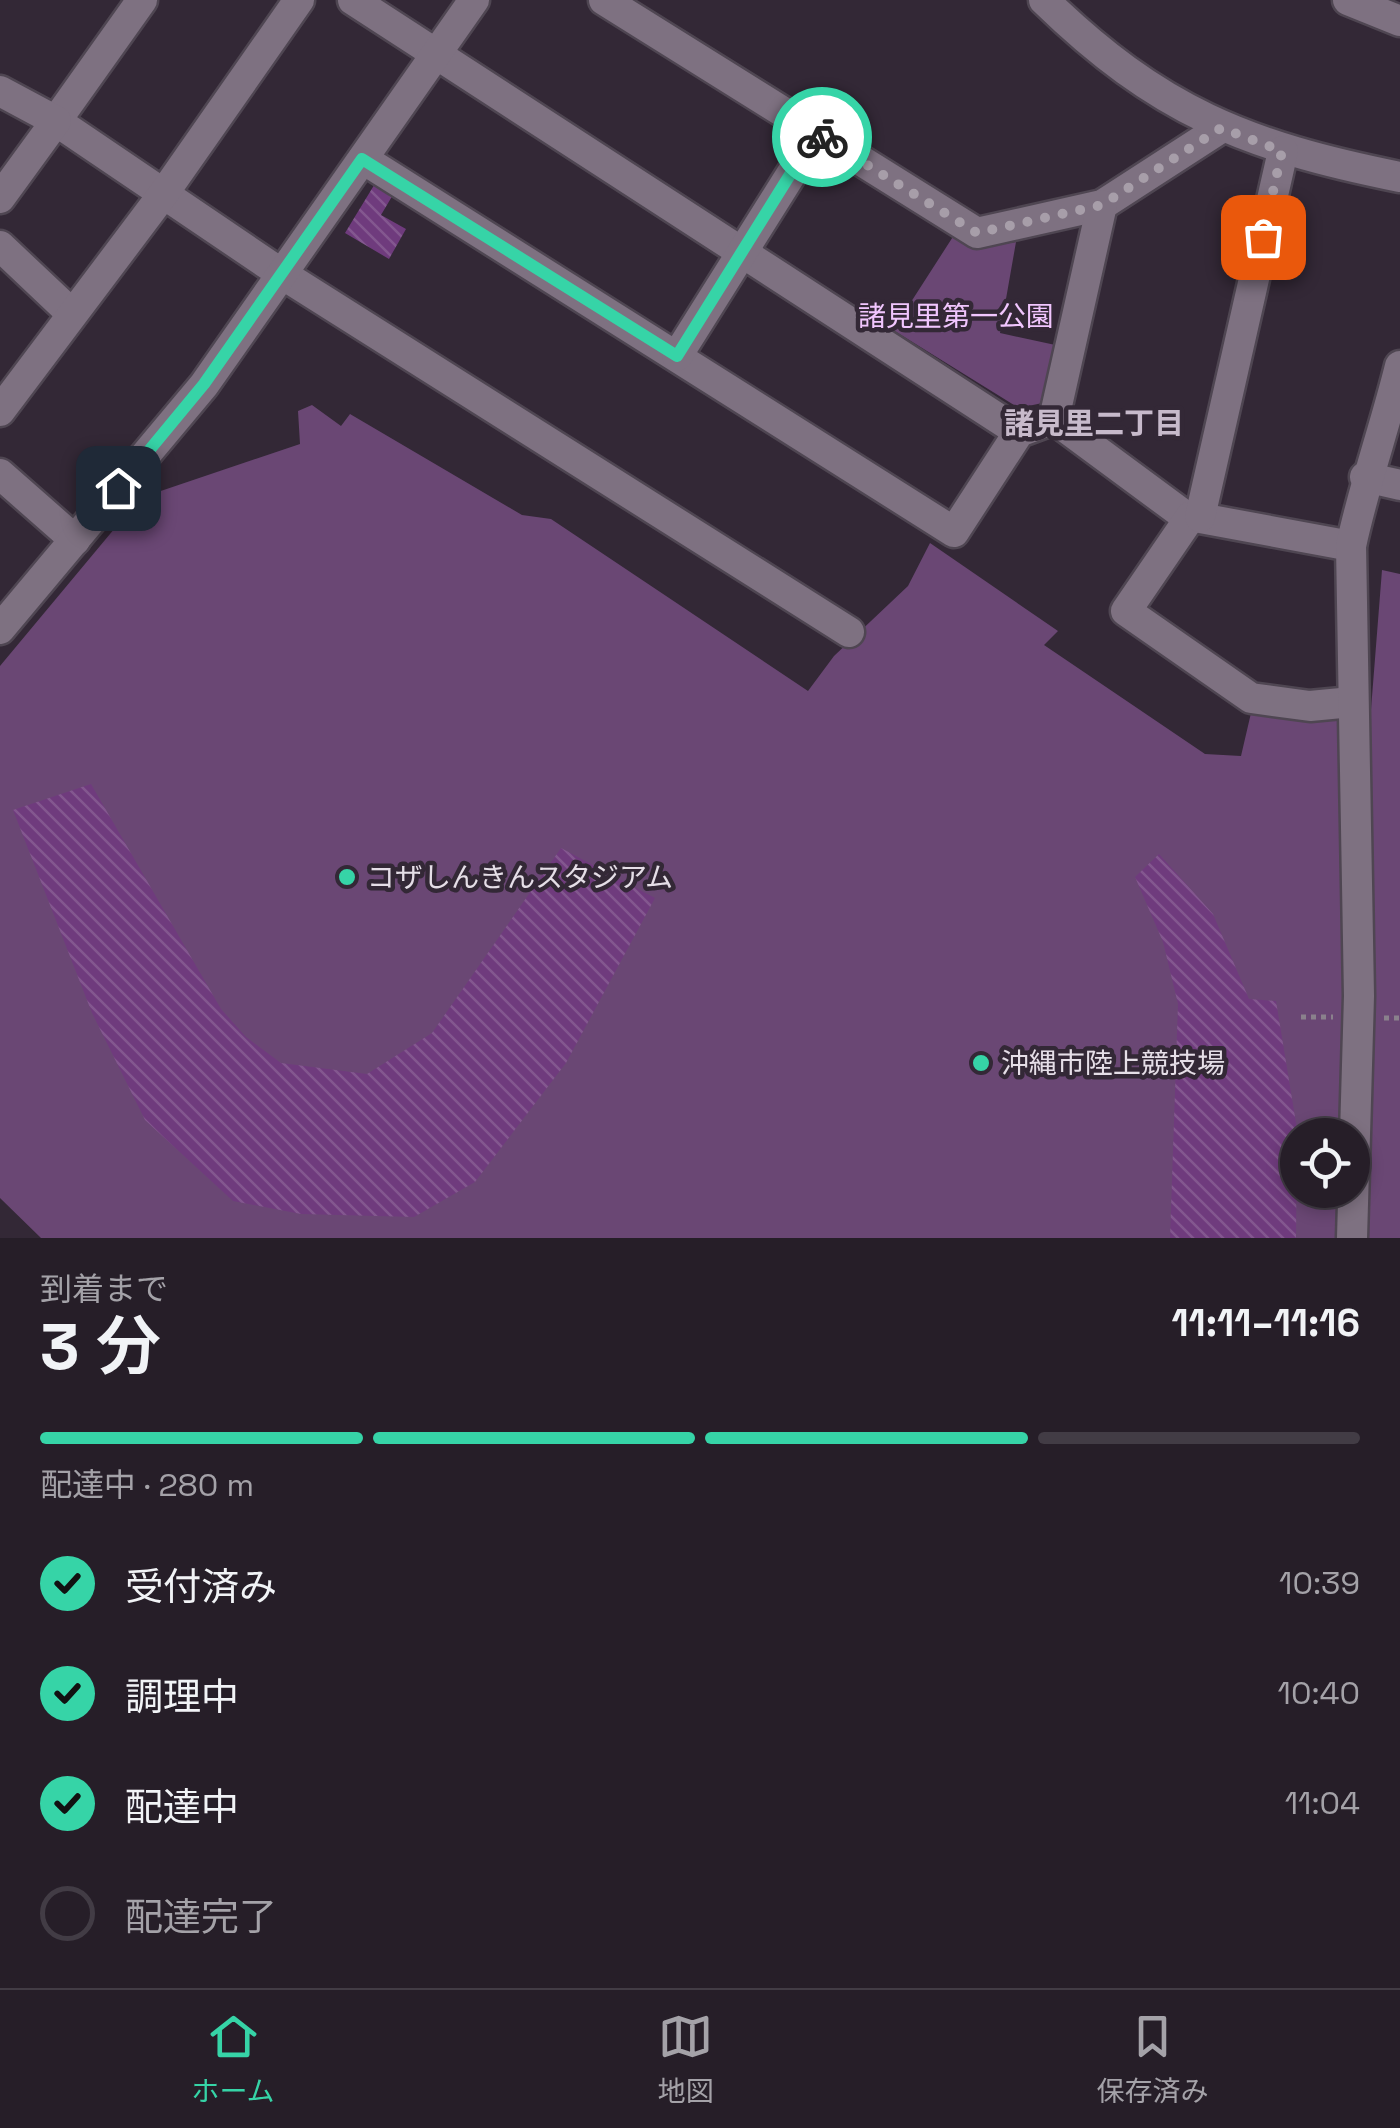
<!DOCTYPE html>
<html lang="ja">
<head>
<meta charset="utf-8">
<style>
	:root { --surface:#261e28; --page:#2e2730; --text:#f1f3f6; --muted:#a4a2a8; --line:#423c45; --accent:#36d4a7 }
	body { margin:0; font-family:"Space Grotesk","Noto Sans JP",sans-serif; background:var(--page); color:var(--text); height:100vh; display:flex; flex-direction:column; font-size:38px; white-space:nowrap }
	* { box-sizing:border-box; margin:0 }
	p { font-size:32px; color:var(--muted) }
	.icon { flex:none; width:55px; height:55px; fill:none; stroke:currentColor; stroke-width:2; stroke-linecap:round; stroke-linejoin:round }
	.map { position:relative; height:1238px; overflow:hidden }
	.side { display:flex; flex-direction:column; background:var(--surface); flex:1 }
	.side>* { flex:none }
	.controls { position:absolute; left:1280px; top:1118px; display:grid; gap:20px }
	.controls a { display:grid; place-items:center; width:90px; height:90px; border-radius:50%; background:var(--surface); box-shadow:0 5px 15px #0003,0 0 0 2px var(--line); font-size:50px }
	.pin { position:absolute; display:grid; place-items:center; width:85px; height:85px; color:#fff; margin:-42px; border-radius:20px; box-shadow:0 5px 15px #0006 }
	.courier { position:absolute; display:grid; place-items:center; width:100px; height:100px; margin:-50px; border:8px solid #36d4a7; border-radius:50%; background:#fff; color:#222; box-shadow:0 2px 12px #0007 }
	.head em { font-style:normal; font-weight:600 }
	.head div { display:flex; flex-direction:column-reverse }
	.head { display:flex; align-items:center; justify-content:space-between; height:170px; padding:0 40px }
	h1 { font-size:65px; font-weight:600; line-height:75px }
	.bar { display:grid; grid-template-columns:repeat(4,1fr); gap:15px 10px; align-content:center; height:120px; padding:0 40px }
	.bar i { height:12px; border-radius:8px; background:var(--line) }
	.bar .on { background:var(--accent) }
	.bar p { grid-column:span 4 }
	ol { padding:0 40px; list-style:none }
	li { display:flex; align-items:center; gap:30px; height:110px }
	li p { margin-inline-start:auto }
	li .icon { padding:10px; border-radius:50%; background:var(--accent); color:#111; stroke-width:4 }
	li:last-child { color:var(--muted) }
	li i { width:55px; height:55px; border:5px solid var(--line); border-radius:50% }
	.tabs { display:flex; justify-content:space-around; align-items:center; height:140px; border-top:2px solid var(--line); background:var(--surface); font-size:28px; color:var(--muted) }
	.tabs a { display:grid; justify-items:center; gap:5px }
	.tabs .on { color:var(--accent) }
	.map>svg:first-child { display:block }
</style>
</head>
<body>
<div class="map">
<svg width="1400" height="1238" viewBox="0 0 1400 1238">
	<defs>
		<pattern id="building-back-hatch" width="6" height="6" patternUnits="userSpaceOnUse" patternTransform="scale(2.5)"><rect width="6" height="6" fill="#6f3b7d"/><path d="M-1 5l2 2M0 0l6 6M5-1l2 2" fill="none" stroke="#83578f"/></pattern>
	</defs>
	<rect width="100%" height="100%" fill="#332836"/>
	<g fill="#6a4774" fill-rule="evenodd">
		<path d="M956,232L984,247L1016,242L1000,333L1060,346L1047,402L1019,408L893,330Z"/>
		<path d="M312,405L341,426L350,414L522,515L551,519L808,691L834,656L908,586L930,543L1058,631L1044,645L1205,754L1241,756L1251,713L1370,722L1382,570L1400,574V1238H41L0,1198V666L140,498L300,444L298,411ZM1298,1135H1352V1190H1298Z"/>
	</g>
	<g fill="url(#building-back-hatch)">
		<path d="M376,182L394,193L381,215L406,229L389,259L345,233Z"/>
		<path d="M91,784L221,1009L246,1037L281,1063L367,1074L432,1033L561,848L655,898L566,1063L475,1182L414,1217L301,1214L233,1201L145,1120L92,1013L13,810Z"/>
		<path d="M1159,854L1213,914L1249,999L1276,1001L1297,1129L1296,1238H1170L1178,1004L1163,942L1135,877Z"/>
	</g>
	<g fill="none" stroke-linecap="round" stroke-linejoin="round">
		<g stroke="#4f4652" stroke-width="35">
			<g id="minor">
				<path d="M142,0L56,121L282,274L849,632"/>
				<path d="M353,0L1019,432"/>
				<path d="M604,0L977,233L1102,205L1221,128"/>
				<path d="M1044,0C1158,111 1246,146 1400,177"/>
				<path d="M1348,0L1400,21"/>
				<path d="M0,91L56,121L0,198"/>
				<path d="M363,159L954,532L1019,432L1054,419"/>
				<path d="M0,246L71,313"/>
				<path d="M677,356L817,133"/>
				<path d="M0,411L164,193L299,0"/>
				<path d="M1054,419L1184,515L1351,546"/>
				<path d="M1054,419L1102,205"/>
				<path d="M0,474L75,540"/>
				<path d="M1365,477L1400,485"/>
				<path d="M1191,516L1126,611L1251,698L1310,706L1352,702"/>
				<path d="M1200,517L1283,151"/>
				<path d="M0,629L204,385L474,0"/>
				<path d="M1352,1238L1359,996L1351,546C1364,485 1385,427 1400,366"/>
			</g>
		</g>
		<g stroke="#8a818c" stroke-width="5" stroke-dasharray="5 5" stroke-linecap="butt">
			<path d="M1301,1017H1333"/>
			<path d="M1384,1018H1400"/>
		</g>
		<use href="#minor" stroke="#7e7181" stroke-width="30"/>
	</g>
	<g fill="none" stroke-linecap="round" stroke-linejoin="round">
		<path stroke="#a79ea9" stroke-width="10" stroke-dasharray="0 18" d="M822,137L977,233L1102,205L1221,128L1282,151L1263,237"/>
		<path stroke="#36d4a7" stroke-width="12" d="M118,488L204,384L362,159L677,356L816,133L822,137"/>
	</g>
	<g fill="#36d4a7" stroke="#332836" stroke-width="4">
		<circle cx="347" cy="877" r="10"/>
		<circle cx="981" cy="1063" r="10"/>
	</g>
	<g text-anchor="middle" dominant-baseline="central" stroke-width="9" stroke-linejoin="round" paint-order="stroke">
		<g font-size="28" fill="#f1c6fe" stroke="#332836">
			<text x="956" y="316">諸見里第一公園</text>
		</g>
		<g font-size="28" fill="#e5dee7" stroke="#332836" text-anchor="start">
			<text x="367" y="877">コザしんきんスタジアム</text>
			<text x="1001" y="1063">沖縄市陸上競技場</text>
		</g>
		<g font-size="30" font-weight="bold" fill="#c7bacb" stroke="#332836">
			<text x="1094" y="423">諸見里二丁目</text>
		</g>
	</g>
</svg>
<div class="controls">
<a><svg class="icon" aria-label="locate" viewBox="0 0 24 24"><circle cx="12" cy="12" r="6"/><path d="M12 2v4M12 18v4M2 12h4M18 12h4"/></svg></a>
</div>
<div class="pin" style="left:1263px;top:237px;background:#ea580c"><svg class="icon" aria-label="bag" viewBox="0 0 24 24"><path d="M5 8h14l-1 12H6zM9 8a3 3 0 0 1 6 0"/></svg></div>
<div class="pin" style="left:118px;top:488px;background:#1f2937"><svg class="icon" aria-label="home" viewBox="0 0 24 24"><path d="M3 11l9-7 9 7M6 9v11h12V9"/></svg></div>
<div class="courier" style="left:822px;top:137px"><svg class="icon" aria-label="bike" viewBox="0 0 24 24"><circle cx="6" cy="16" r="4"/><circle cx="18" cy="16" r="4"/><path d="M6 16l4-8h5l3 8M10 8l3 8H6M13 5h3"/></svg></div>
</div>
<section class="side">
<div class="head"><div><h1>3 分</h1><p>到着まで</p></div><em>11:11–11:16</em></div>
<div class="bar"><i class="on"></i><i class="on"></i><i class="on"></i><i></i><p>配達中 · 280 m</p></div>
<ol>
<li><svg class="icon" aria-label="check" viewBox="0 0 24 24"><path d="M5 12l5 5 9-10"/></svg>受付済み<p>10:39</p></li>
<li><svg class="icon" aria-label="check" viewBox="0 0 24 24"><path d="M5 12l5 5 9-10"/></svg>調理中<p>10:40</p></li>
<li><svg class="icon" aria-label="check" viewBox="0 0 24 24"><path d="M5 12l5 5 9-10"/></svg>配達中<p>11:04</p></li>
<li><i></i>配達完了</li>
</ol>
</section>
<nav class="tabs">
<a class="on"><svg class="icon" aria-label="home" viewBox="0 0 24 24"><path d="M3 11l9-7 9 7M6 9v11h12V9"/></svg>ホーム</a>
<a><svg class="icon" aria-label="map" viewBox="0 0 24 24"><path d="M3 6l6-2 6 2 6-2v14l-6 2-6-2-6 2zM9 4v14M15 6v14"/></svg>地図</a>
<a><svg class="icon" aria-label="saved" viewBox="0 0 24 24"><path d="M7 4h10v16l-5-4-5 4z"/></svg>保存済み</a>
</nav>
</body>
</html>
